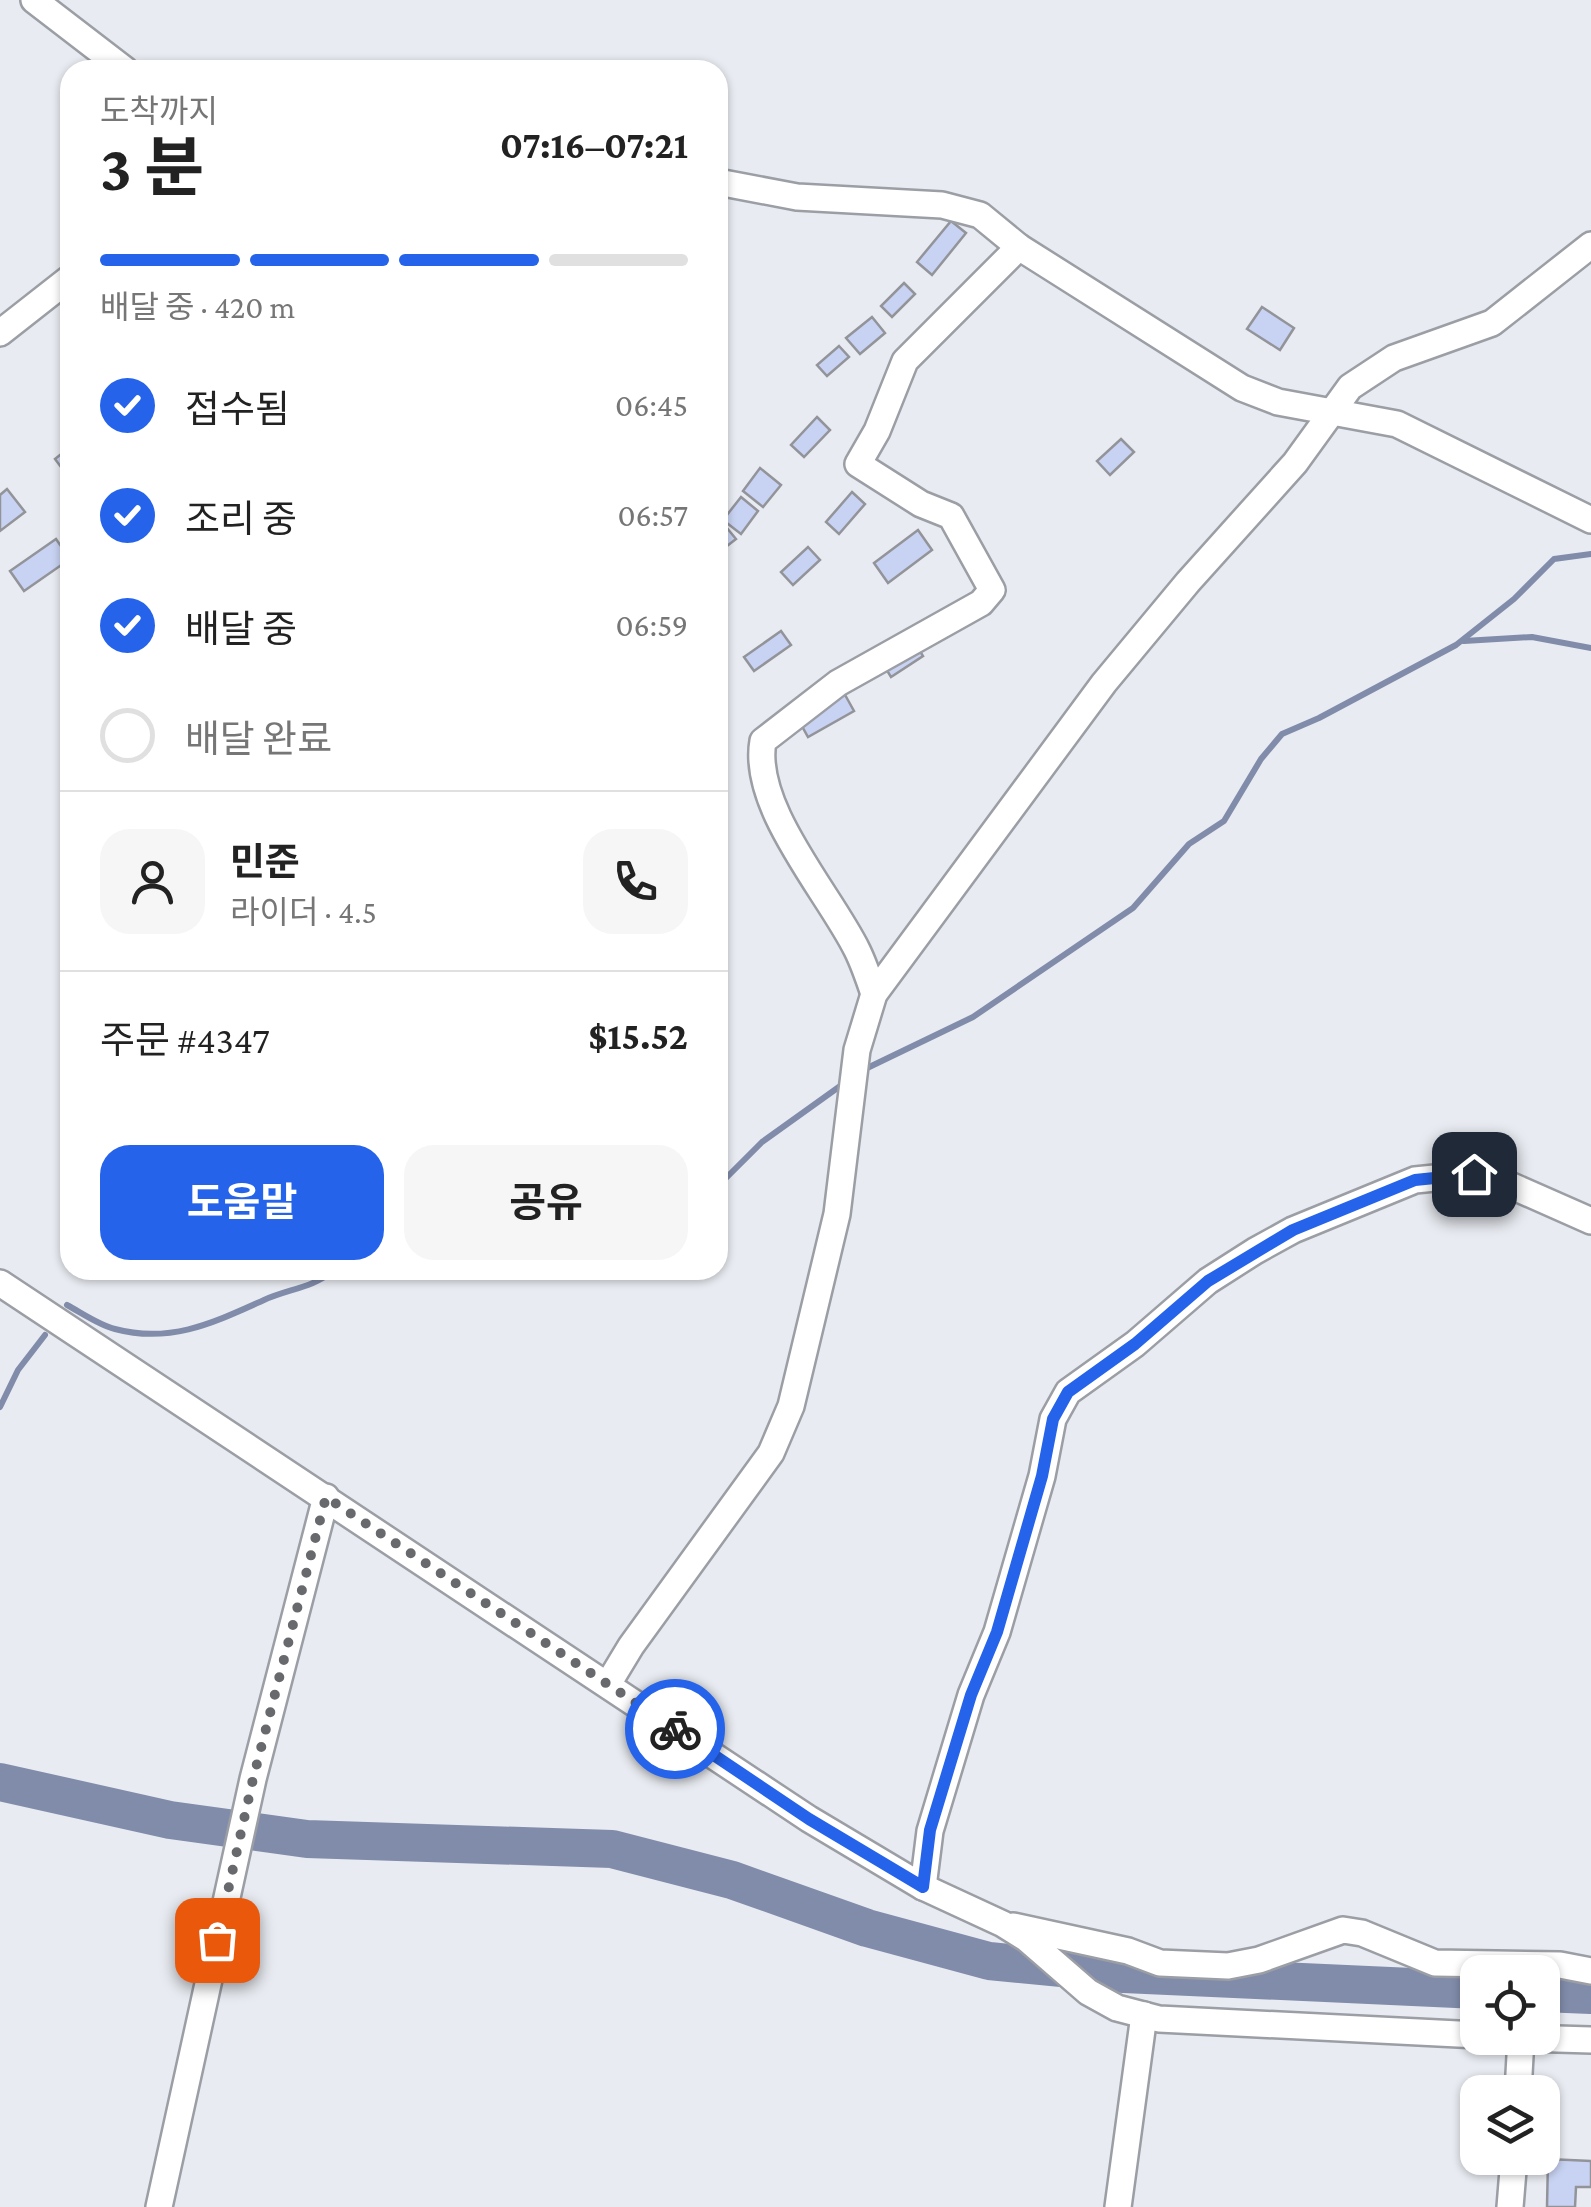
<!DOCTYPE html>
<html lang="ko">
<head>
<meta charset="utf-8">
<style>
	:root { --surface:#fff; --page:#f6f6f6; --text:#222; --muted:#767676; --line:#e0e0e0; --accent:#2563eb }
	body { margin:0; font-family:"Crimson Pro","Noto Sans KR",serif; background:var(--page); color:var(--text); height:100vh; display:flex; flex-direction:column; font-size:38px; white-space:nowrap }
	* { box-sizing:border-box; margin:0 }
	p { font-size:32px; color:var(--muted) }
	.icon { flex:none; width:55px; height:55px; fill:none; stroke:currentColor; stroke-width:2; stroke-linecap:round; stroke-linejoin:round }
	.map { position:relative; flex:1; overflow:hidden }
	.details { position:absolute; left:60px; top:60px; width:668px; height:1220px; display:flex; flex-direction:column; background:var(--surface); border-radius:30px; box-shadow:0 2px 8px #0004 }
	.details>* { flex:none }
	.controls { position:absolute; left:1460px; top:1955px; display:grid; gap:20px }
	.controls a { display:grid; place-items:center; width:100px; height:100px; border-radius:20px; background:var(--surface); box-shadow:0 2px 8px #0004; font-size:50px }
	.pin { position:absolute; display:grid; place-items:center; width:85px; height:85px; color:#fff; margin:-42px; border-radius:20px; box-shadow:0 5px 15px #0006 }
	.courier { position:absolute; display:grid; place-items:center; width:100px; height:100px; margin:-50px; border:8px solid #2563eb; border-radius:50%; background:#fff; color:#222; box-shadow:0 2px 12px #0007 }
	.summary em { font-style:normal; font-weight:700 }
	.summary div { display:flex; flex-direction:column-reverse }
	.summary { display:flex; align-items:center; justify-content:space-between; height:170px; padding:0 40px }
	h1 { font-size:65px; font-weight:700; line-height:75px }
	.bar { display:grid; grid-template-columns:repeat(4,1fr); gap:15px 10px; align-content:center; height:120px; padding:0 40px }
	.bar i { height:12px; border-radius:8px; background:var(--line) }
	.bar .on { background:var(--accent) }
	.bar p { grid-column:span 4 }
	.line { display:flex; align-items:center; gap:25px; padding:0 40px; border-top:2px solid var(--line) }
	.line div { flex:1 }
	.round { display:grid; place-items:center; flex:none; width:105px; height:105px; border-radius:30px; background:var(--page) }
	ol { padding:0 40px; list-style:none }
	li { display:flex; align-items:center; gap:30px; height:110px }
	li p { margin-inline-start:auto }
	li .icon { padding:10px; border-radius:50%; background:var(--accent); color:#fff; stroke-width:4 }
	li:last-child { color:var(--muted) }
	li i { width:55px; height:55px; border:5px solid var(--line); border-radius:50% }
	.cta { display:flex; gap:20px; margin-top:auto; padding:20px 40px }
	.cta a { flex:1; height:115px; border-radius:30px; background:var(--accent); color:#fff; font-size:40px; font-weight:700; line-height:115px; text-align:center }
	.cta a+a { background:var(--page); color:var(--text) }
	.map>svg:first-child { display:block }
</style>
</head>
<body>
<div class="map">
<svg width="1591" height="2207" viewBox="0 0 1591 2207">
	<rect width="100%" height="100%" fill="#e8ebf1"/>
	<g fill="none" stroke-linecap="round" stroke-linejoin="round">
		<g stroke="#818caa" stroke-width="6">
			<path d="M1464,641L1532,637L1591,648"/>
			<path d="M861,1071L973,1017L1133,908L1189,844L1224,821L1261,759L1282,734L1319,718L1456,645L1514,599L1554,559L1591,554"/>
			<path d="M718,1186L762,1142L843,1084"/>
			<path d="M67,1305C82,1313 99,1325 115,1329C171,1344 215,1322 264,1300C288,1289 313,1288 334,1270"/>
			<path d="M0,1407L18,1370L45,1335"/>
		</g>
		<g stroke="#818caa" stroke-width="38">
			<path d="M0,1782L170,1820L307,1839L612,1849L732,1880L867,1928L989,1961L1124,1974L1478,1990"/>
			<path d="M1542,1993L1591,1995"/>
		</g>
	</g>
	<g fill="#c8d3f3" stroke="#92949a" stroke-width="2.5">
		<path d="M951,221L966,233L932,275L917,262Z"/>
		<path d="M904,283L915,294L892,317L881,306Z"/>
		<path d="M1262,307L1294,328L1280,350L1247,329Z"/>
		<path d="M872,317L885,333L860,354L846,338Z"/>
		<path d="M839,346L849,357L827,376L817,365Z"/>
		<path d="M817,417L830,430L804,457L791,445Z"/>
		<path d="M1121,439L1134,452L1110,475L1097,461Z"/>
		<path d="M70,447V479L55,459Z"/>
		<path d="M760,468L781,485L763,507L743,491Z"/>
		<path d="M7,489L25,512L0,531V495Z"/>
		<path d="M852,492L865,504L839,534L826,522Z"/>
		<path d="M741,497L758,511L741,534L723,520Z"/>
		<path d="M722,522L736,539L718,553V525Z"/>
		<path d="M918,530L932,550L888,583L874,563Z"/>
		<path d="M56,539L70,559L24,591L10,571Z"/>
		<path d="M808,547L820,560L793,585L781,572Z"/>
		<path d="M781,631L791,645L754,671L744,657Z"/>
		<path d="M915,643L923,656L891,677L883,664Z"/>
		<path d="M844,693L854,711L808,737L798,719Z"/>
		<path d="M1548,2159L1591,2161V2187H1576L1575,2207H1547Z"/>
	</g>
	<g fill="none" stroke-linecap="round" stroke-linejoin="round">
		<g stroke="#9b9ea4" stroke-width="30">
			<g id="minor">
				<path d="M34,0L125,70"/>
				<path d="M718,182L797,197L942,205L980,215L1019,247L1242,388L1278,402L1397,424L1591,520"/>
				<path d="M0,333L70,278"/>
				<path d="M874,994C869,979 864,964 857,950C829,893 751,807 763,741L838,683L981,603L992,590L951,516L921,504L858,464L877,431L905,361L1019,247"/>
				<path d="M0,1283L809,1819L923,1887L1003,1924L1027,1939L1088,1992L1117,2008L1159,2019L1478,2035"/>
				<path d="M608,1684L631,1646L771,1453L791,1406L837,1214L857,1050L874,994L1104,683L1188,582L1295,463L1350,387L1394,358L1492,323L1591,245"/>
				<path d="M923,1887L930,1831L971,1695L997,1632L1042,1476L1053,1419L1068,1392L1135,1344L1208,1281L1255,1251L1293,1230L1415,1180L1474,1174L1505,1183L1591,1221"/>
				<path d="M1013,1926L1128,1951L1160,1963L1228,1966L1259,1960L1343,1930L1362,1933L1435,1963L1560,1965L1591,1971"/>
				<path d="M1518,2092L1521,2038L1591,2040"/>
				<path d="M159,2207L253,1779L326,1497"/>
				<path d="M1118,2207L1144,2015"/>
				<path d="M1510,2207L1514,2158"/>
			</g>
		</g>
		<use href="#minor" stroke="#fff" stroke-width="25"/>
	</g>
	<g fill="none" stroke-linecap="round" stroke-linejoin="round">
		<path stroke="#67696d" stroke-width="10" stroke-dasharray="0 18" d="M217,1940L253,1779L326,1497L675,1729"/>
		<path stroke="#2563eb" stroke-width="12" d="M675,1729L809,1819L923,1887L930,1830L971,1695L997,1632L1042,1476L1053,1419L1068,1392L1135,1344L1208,1281L1293,1230L1415,1180L1474,1174"/>
	</g>
</svg>
<div class="controls">
<a><svg class="icon" aria-label="locate" viewBox="0 0 24 24"><circle cx="12" cy="12" r="6"/><path d="M12 2v4M12 18v4M2 12h4M18 12h4"/></svg></a>
<a><svg class="icon" aria-label="layers" viewBox="0 0 24 24"><path d="M12 4l9 5-9 5-9-5zM3 14l9 5 9-5"/></svg></a>
</div>
<div class="pin" style="left:217px;top:1940px;background:#ea580c"><svg class="icon" aria-label="bag" viewBox="0 0 24 24"><path d="M5 8h14l-1 12H6zM9 8a3 3 0 0 1 6 0"/></svg></div>
<div class="pin" style="left:1474px;top:1174px;background:#1f2937"><svg class="icon" aria-label="home" viewBox="0 0 24 24"><path d="M3 11l9-7 9 7M6 9v11h12V9"/></svg></div>
<div class="courier" style="left:675px;top:1729px"><svg class="icon" aria-label="bike" viewBox="0 0 24 24"><circle cx="6" cy="16" r="4"/><circle cx="18" cy="16" r="4"/><path d="M6 16l4-8h5l3 8M10 8l3 8H6M13 5h3"/></svg></div>
<section class="details">
<div class="summary"><div><h1>3 분</h1><p>도착까지</p></div><em>07:16–07:21</em></div>
<div class="bar"><i class="on"></i><i class="on"></i><i class="on"></i><i></i><p>배달 중 · 420 m</p></div>
<ol>
<li><svg class="icon" aria-label="check" viewBox="0 0 24 24"><path d="M5 12l5 5 9-10"/></svg>접수됨<p>06:45</p></li>
<li><svg class="icon" aria-label="check" viewBox="0 0 24 24"><path d="M5 12l5 5 9-10"/></svg>조리 중<p>06:57</p></li>
<li><svg class="icon" aria-label="check" viewBox="0 0 24 24"><path d="M5 12l5 5 9-10"/></svg>배달 중<p>06:59</p></li>
<li><i></i>배달 완료</li>
</ol>
<div class="line" style="height:180px"><a class="round"><svg class="icon" aria-label="person" viewBox="0 0 24 24"><circle cx="12" cy="8" r="4"/><path d="M4 21q1-7 8-7t8 7"/></svg></a><div><b>민준</b><p>라이더 · 4.5</p></div><a class="round"><svg class="icon" aria-label="phone" viewBox="0 0 24 24"><path d="M5 4h4l2 5-3 2q2 4 5 5l2-3 5 2v4C11 20 4 13 5 4z"/></svg></a></div>
<div class="line" style="height:130px"><div>주문 #4347</div><b>$15.52</b></div>
<div class="cta"><a>도움말</a><a>공유</a></div>
</section>
</div>
</body>
</html>
